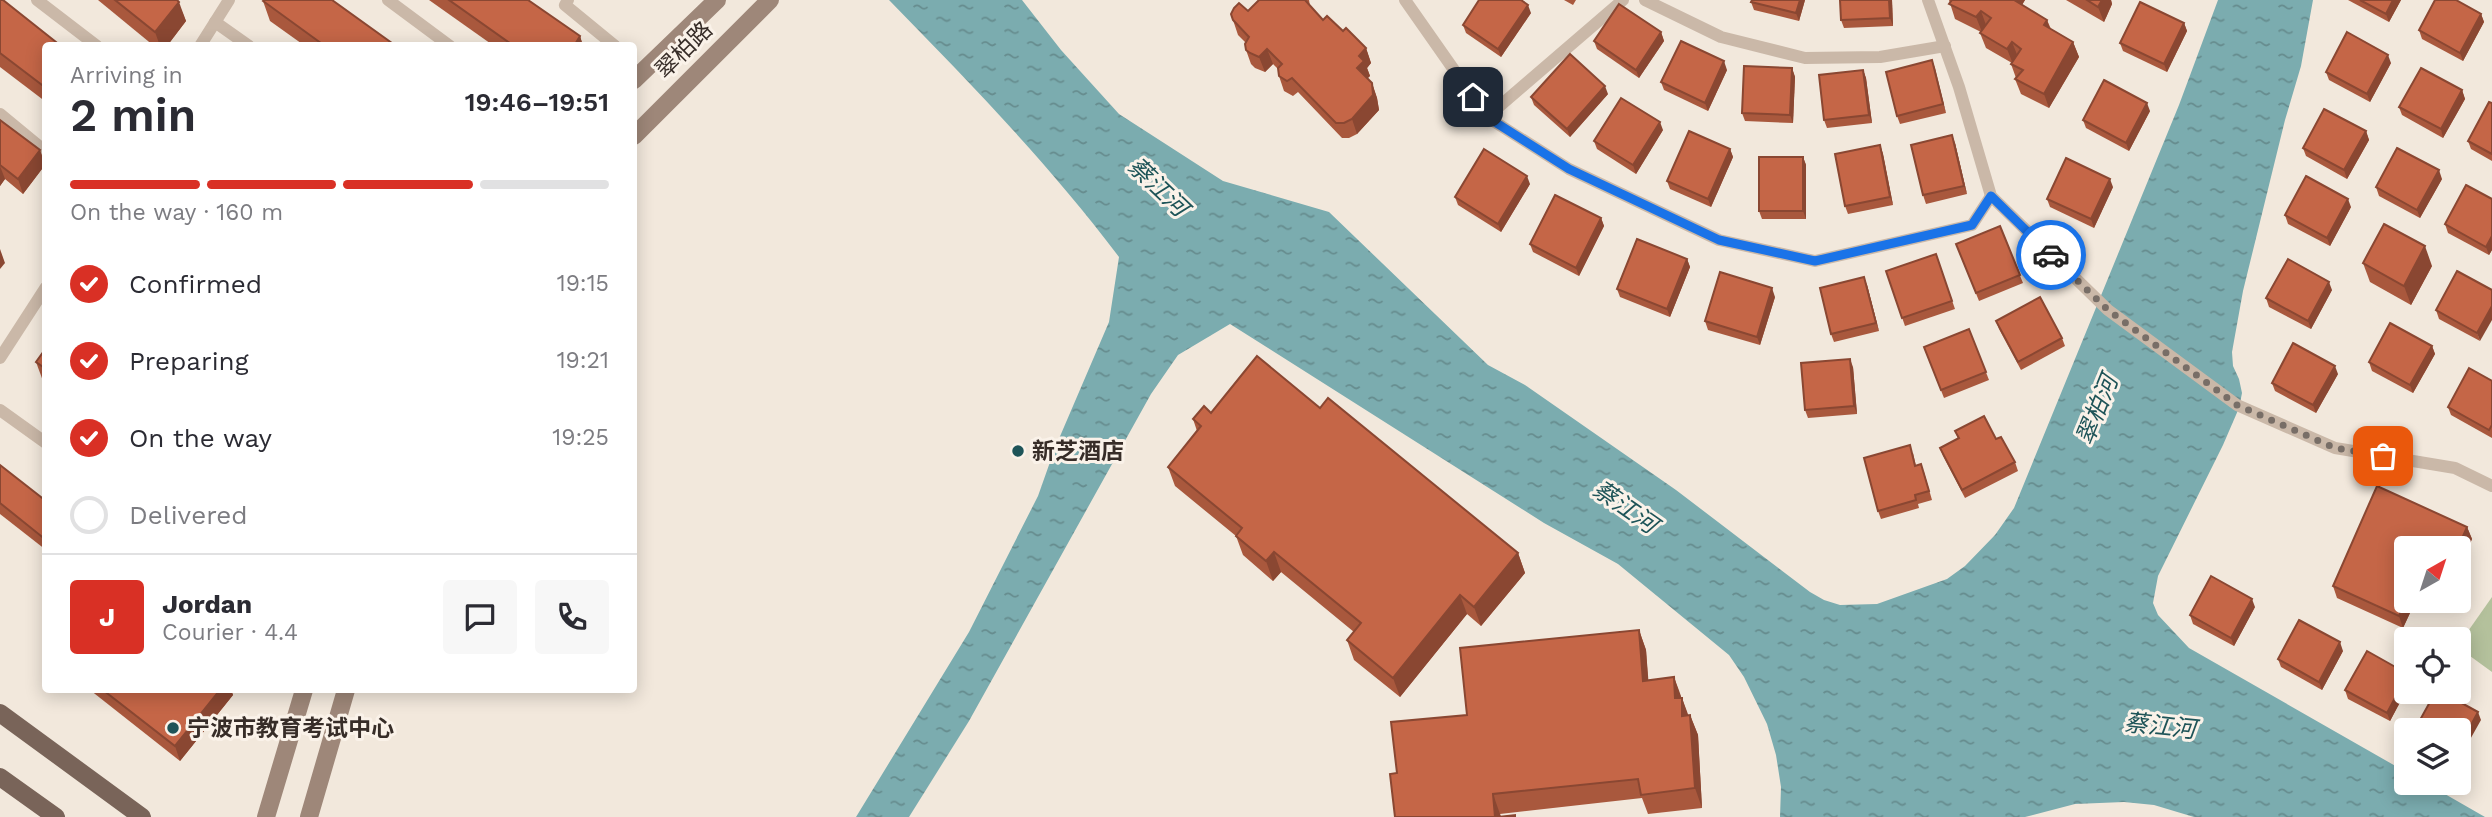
<!DOCTYPE html>
<html lang="en">
<head>
<meta charset="utf-8">
<style>
	:root { --surface:#fff; --page:#f7f7f7; --text:#2b2b33; --muted:#7c7c81; --line:#e1e1e2; --accent:#d93025 }
	body { margin:0; font-family:"Work Sans","Noto Sans SC",sans-serif; background:var(--page); color:var(--text); height:100vh; display:flex; flex-direction:column; font-size:26px; white-space:nowrap }
	* { box-sizing:border-box; margin:0 }
	p { font-size:23px; color:var(--muted) }
	.icon { flex:none; width:38px; height:38px; fill:none; stroke:currentColor; stroke-width:2; stroke-linecap:round; stroke-linejoin:round }
	.map { position:relative; flex:1; overflow:hidden }
	.panel { position:absolute; left:42px; top:42px; width:595px; height:651px; display:flex; flex-direction:column; background:var(--surface); border-radius:7px; box-shadow:0 4px 18px #0003 }
	.panel>* { flex:none }
	.needle { width:46px; rotate:39deg }
	.controls { position:absolute; left:2394px; top:536px; display:grid; gap:14px }
	.controls a { display:grid; place-items:center; width:77px; height:77px; border-radius:7px; background:var(--surface); box-shadow:0 4px 18px #0003; font-size:35px }
	.pin { position:absolute; display:grid; place-items:center; width:60px; height:60px; color:#fff; margin:-30px; border-radius:14px; box-shadow:0 4px 10px #0006 }
	.courier { position:absolute; display:grid; place-items:center; width:70px; height:70px; margin:-35px; border:5px solid #1a73e8; border-radius:50%; background:#fff; color:#222; box-shadow:0 2px 9px #0007 }
	.headline em { font-style:normal; font-weight:600 }
	.headline div { display:flex; flex-direction:column-reverse }
	.headline { display:flex; align-items:center; justify-content:space-between; height:119px; padding:0 28px }
	h1 { font-size:46px; font-weight:600; line-height:52px }
	.bar { display:grid; grid-template-columns:repeat(4,1fr); gap:10px 7px; align-content:center; height:84px; padding:0 28px }
	.bar i { height:9px; border-radius:5px; background:var(--line) }
	.bar .on { background:var(--accent) }
	.bar p { grid-column:span 4 }
	.line { display:flex; align-items:center; gap:18px; padding:0 28px; border-top:2px solid var(--line) }
	.line div { flex:1 }
	.round { display:grid; place-items:center; flex:none; width:74px; height:74px; border-radius:7px; background:var(--page) }
	ol { padding:0 28px; list-style:none }
	li { display:flex; align-items:center; gap:21px; height:77px }
	li p { margin-inline-start:auto }
	li .icon { padding:7px; border-radius:50%; background:var(--accent); color:#fff; stroke-width:4 }
	li:last-child { color:var(--muted) }
	li i { width:38px; height:38px; border:4px solid var(--line); border-radius:50% }
	.map>svg:first-child { display:block }
</style>
</head>
<body>
<div class="map">
<svg width="2492" height="817" viewBox="0 0 2492 817">
	<defs>
		<pattern id="water-ripples" width="26" height="14" patternUnits="userSpaceOnUse" patternTransform="scale(1.75)"><rect width="26" height="14" fill="#7bacaf"/><path d="M2 4q2-2 4 0t4 0M15 11q2-2 4 0t4 0" fill="none" stroke="#668c8e"/></pattern>
	</defs>
	<rect width="100%" height="100%" fill="#f2e8dc"/>
	<path fill="#b4c19c" d="M2492,597V672L2459,648V644Z"/>
	<path fill="url(#water-ripples)" d="M889,0H1022L1061,50L1119,114L1223,181L1329,212L1488,365L1525,385L1676,490L1810,592L1824,600L1840,605L1877,604L1947,579L1965,566L1995,535L2014,508L2179,105L2218,0H2313L2301,66L2285,120L2243,291L2232,352L2233,366L2239,379L2242,393L2239,408L2223,445L2158,576L2153,603L2158,615L2189,648L2406,772V782H2424L2485,817H2194L2154,805L2124,802L2075,804L2025,817H1780L1781,787L1776,755L1767,724L1744,677L1729,655L1618,564L1544,523L1230,324L1178,355L1151,394L969,721L909,817H856L969,632L1038,496L1055,448L1109,322L1119,257C1050,165 969,82 889,0Z"/>
	<g fill="none" stroke-linecap="round" stroke-linejoin="round">
		<g stroke="#cab8a8" stroke-width="12">
			<path d="M37,0L97,46"/>
			<path d="M388,0L450,46"/>
			<path d="M568,0L565,5L615,46"/>
			<path d="M1405,0L1487,117L1569,169L1719,240L1815,261L1972,225L1991,196"/>
			<path d="M1645,0L1721,37L1805,58L1880,57L1945,46"/>
			<path d="M1928,0L1959,87L1991,196L2108,310L2237,405L2335,448L2455,468L2492,486"/>
			<path d="M215,22L249,46"/>
			<path d="M200,46L229,0"/>
			<path d="M0,114L46,152"/>
			<path d="M1487,117L1623,0"/>
			<path d="M0,358L46,287"/>
			<path d="M0,410L46,443"/>
		</g>
		<g stroke="#9e8779" stroke-width="18">
			<path d="M634,80L717,0"/>
			<path d="M634,136L770,0"/>
			<path d="M266,817L304,690"/>
			<path d="M309,817L346,690"/>
		</g>
		<g stroke="#796459" stroke-width="18">
			<path d="M0,713L142,817"/>
			<path d="M0,777L56,817"/>
		</g>
	</g>
	<g fill="#a9583d">
		<path d="M0,0L46,46V102L0,67Z"/>
		<path d="M98,0H177L186,21L167,46H154Z"/>
		<path d="M429,0H528L580,36L583,46H494Z"/>
		<path d="M1259,0H1309L1310,6L1323,20L1343,31L1366,48L1371,63L1367,68L1370,76L1367,78L1372,83L1377,98L1379,110L1357,134L1349,138H1342L1298,92L1293,96L1284,91L1279,76L1278,69L1273,64L1265,72L1255,68L1251,64L1246,50V43L1238,35L1233,20L1248,11Z"/>
		<path d="M1564,0H1576L1573,5Z"/>
		<path d="M1805,0L1799,21L1754,10L1751,2Z"/>
		<path d="M1892,0L1893,26L1844,28L1841,20Z"/>
		<path d="M1949,0H2025L2022,5L2047,20L2051,29L2073,42L2079,57L2049,108L2021,94L2015,79L2016,78L2011,64L2012,63L1986,48L1980,33L1981,32L1955,19Z"/>
		<path d="M2066,0H2111L2112,4L2104,22Z"/>
		<path d="M2348,0H2401L2389,22Z"/>
		<path d="M263,1L396,46H305L270,21Z"/>
		<path d="M1531,13L1501,57L1466,33L1463,25Z"/>
		<path d="M2481,14L2484,22L2463,61L2422,39L2419,30Z"/>
		<path d="M2184,23L2187,31L2167,72L2123,51L2120,43Z"/>
		<path d="M1661,32L1664,41L1639,78L1597,49L1594,41Z"/>
		<path d="M1932,60L1946,113L1900,124L1897,116Z"/>
		<path d="M2391,63L2370,102L2329,80L2326,72Z"/>
		<path d="M1792,68L1795,77L1793,123L1745,121L1742,113Z"/>
		<path d="M1727,70L1708,111L1664,90L1661,82Z"/>
		<path d="M1863,70L1866,78L1872,123L1827,128L1824,120Z"/>
		<path d="M2462,90L2465,99L2443,138L2402,115L2399,107Z"/>
		<path d="M1608,94L1570,137L1534,105L1531,97Z"/>
		<path d="M2492,103V161L2471,149L2468,141Z"/>
		<path d="M2150,111L2129,151L2086,128L2083,120Z"/>
		<path d="M0,120L40,150L45,165L23,194L5,179L0,186Z"/>
		<path d="M1663,130L1636,174L1597,149L1594,141Z"/>
		<path d="M2366,131L2369,140L2347,179L2306,156L2303,148Z"/>
		<path d="M1955,143L1967,194L1926,204L1923,195Z"/>
		<path d="M1880,145L1883,154L1893,205L1848,214L1845,206Z"/>
		<path d="M1730,149L1733,157L1711,207L1670,189L1667,181Z"/>
		<path d="M1803,157L1806,165V219H1762L1759,211Z"/>
		<path d="M2442,179L2420,218L2379,196L2376,187Z"/>
		<path d="M1530,184L1501,232L1458,205L1455,197Z"/>
		<path d="M2113,187L2094,228L2050,207L2047,199Z"/>
		<path d="M2492,199V250L2489,255L2448,233L2445,224Z"/>
		<path d="M2351,207L2330,246L2288,224L2285,215Z"/>
		<path d="M1601,218L1604,226L1579,276L1533,252L1530,244Z"/>
		<path d="M2000,226L2023,283L1979,301L1956,244Z"/>
		<path d="M1936,254L1955,309L1905,326L1886,271Z"/>
		<path d="M1687,259L1690,267L1670,317L1620,297L1617,289Z"/>
		<path d="M2363,263L2432,266L2411,305L2370,282Z"/>
		<path d="M2457,271L2480,341L2439,319L2436,310Z"/>
		<path d="M1867,285L1879,331L1834,342L1831,334Z"/>
		<path d="M2332,290L2311,329L2269,307L2266,298Z"/>
		<path d="M1775,297L1760,345L1708,330L1705,321Z"/>
		<path d="M1996,321L2062,338L2065,346L2021,370L1999,329Z"/>
		<path d="M1969,329L1989,380L1944,398L1924,347Z"/>
		<path d="M2432,346L2435,354L2413,393L2372,371L2369,362Z"/>
		<path d="M46,348V383L43,381L36,362Z"/>
		<path d="M1853,367L1857,414L1808,418L1805,410Z"/>
		<path d="M2338,374L2316,413L2275,391L2272,383Z"/>
		<path d="M2492,381V438L2451,415L2448,407Z"/>
		<path d="M1320,408L1518,553L1525,573L1481,626L1467,614L1400,697L1354,660L1347,640L1354,632L1281,572L1273,581L1243,555L1236,536L1175,486L1168,467L1197,431L1193,419L1211,413Z"/>
		<path d="M1955,431L2015,462L2018,471L1965,498L1943,456L1940,448L1958,439Z"/>
		<path d="M1913,453L1916,466L1924,472L1932,500L1918,504L1919,508L1881,519L1878,511Z"/>
		<path d="M0,465L46,501V550L0,514Z"/>
		<path d="M2377,486L2467,527L2472,539L2459,568V548H2406V600H2416L2403,628L2337,598L2333,586Z"/>
		<path d="M2255,607L2234,646L2193,624L2190,615Z"/>
		<path d="M1639,630L1646,650L1648,680L1674,677L1681,698H1682L1688,716L1690,715L1698,735L1702,808L1648,814L1642,798L1500,814L1501,817H1395L1397,773L1467,715Z"/>
		<path d="M2343,651L2322,690L2281,667L2278,659Z"/>
		<path d="M2406,677V691L2390,721L2348,699L2345,690Z"/>
		<path d="M90,690H231L233,695L180,761Z"/>
	</g>
	<g fill="#8a4732">
		<path d="M1800,0H1805L1799,21L1796,13Z"/>
		<path d="M1889,0H1892L1893,26L1890,18Z"/>
		<path d="M2012,0H2025L2017,13Z"/>
		<path d="M2102,0H2111L2112,4L2104,22L2098,7Z"/>
		<path d="M2393,0H2401L2389,22L2386,14Z"/>
		<path d="M179,2L186,21L167,46H160L155,32Z"/>
		<path d="M1528,5L1531,13L1501,57L1498,49Z"/>
		<path d="M1981,11L1986,25L1982,32L1976,17Z"/>
		<path d="M2481,14L2484,22L2463,61L2460,53Z"/>
		<path d="M2047,20L2052,35L2044,25Z"/>
		<path d="M2184,23L2187,31L2167,72L2164,64Z"/>
		<path d="M1661,32L1664,41L1639,78L1636,70Z"/>
		<path d="M580,36L583,46H574Z"/>
		<path d="M2012,42L2018,57L2013,64L2007,49Z"/>
		<path d="M2073,42L2079,57L2049,108L2044,94Z"/>
		<path d="M1366,48L1371,63L1367,68L1370,76L1363,83L1357,68L1359,56Z"/>
		<path d="M1267,49L1273,64L1265,72L1259,57Z"/>
		<path d="M2388,55L2391,63L2370,102L2367,94Z"/>
		<path d="M1932,60L1935,68L1946,113L1943,104Z"/>
		<path d="M1724,61L1727,70L1708,111L1705,103Z"/>
		<path d="M1792,68L1795,77L1793,123L1790,115Z"/>
		<path d="M1863,70L1866,78L1872,123L1869,115Z"/>
		<path d="M1372,83L1377,98L1379,110L1357,134L1352,119Z"/>
		<path d="M1605,86L1608,94L1570,137L1567,129Z"/>
		<path d="M2462,90L2465,99L2443,138L2441,129Z"/>
		<path d="M2147,103L2150,111L2129,151L2126,143Z"/>
		<path d="M1660,122L1663,130L1636,174L1633,165Z"/>
		<path d="M2366,131L2369,140L2347,179L2344,170Z"/>
		<path d="M1952,135L1955,143L1967,194L1964,186Z"/>
		<path d="M1880,145L1883,154L1893,205L1890,197Z"/>
		<path d="M1730,149L1733,157L1711,207L1708,199Z"/>
		<path d="M40,150L45,165L23,194L18,179Z"/>
		<path d="M1803,157L1806,165V219L1803,211Z"/>
		<path d="M0,166L5,179L0,186Z"/>
		<path d="M2439,170L2442,179L2420,218L2417,210Z"/>
		<path d="M1527,176L1530,184L1501,232L1498,224Z"/>
		<path d="M2110,179L2113,187L2094,228L2091,219Z"/>
		<path d="M2348,199L2351,207L2330,246L2327,238Z"/>
		<path d="M1601,218L1604,226L1579,276L1576,268Z"/>
		<path d="M2492,236V250L2489,255L2486,247Z"/>
		<path d="M2425,246L2432,266L2411,305L2404,286Z"/>
		<path d="M0,249L5,263L0,269Z"/>
		<path d="M1687,259L1690,267L1670,317L1667,309Z"/>
		<path d="M1864,277L1867,285L1879,331L1876,323Z"/>
		<path d="M2329,282L2332,290L2311,329L2308,321Z"/>
		<path d="M1772,288L1775,297L1760,345L1757,337Z"/>
		<path d="M2492,306V320L2480,341L2477,333Z"/>
		<path d="M2432,346L2435,354L2413,393L2410,385Z"/>
		<path d="M1850,359L1853,367L1857,414L1854,406Z"/>
		<path d="M2335,366L2338,374L2316,413L2313,405Z"/>
		<path d="M2467,527L2472,539L2459,568L2458,548Z"/>
		<path d="M1274,552L1281,572L1273,581L1266,561Z"/>
		<path d="M1518,553L1525,573L1481,626L1474,607Z"/>
		<path d="M1460,595L1467,614L1400,697L1393,678Z"/>
		<path d="M2252,599L2255,607L2234,646L2231,638Z"/>
		<path d="M2406,600H2416L2403,628L2399,616Z"/>
		<path d="M1639,630L1646,650L1650,701L1643,681Z"/>
		<path d="M2340,642L2343,651L2322,690L2319,682Z"/>
		<path d="M1674,677L1681,696L1682,717L1675,698Z"/>
		<path d="M2406,677V691L2390,721L2387,713Z"/>
		<path d="M220,690H231L233,695L180,761L175,746Z"/>
		<path d="M1682,698L1689,717L1682,716Z"/>
		<path d="M2478,712L2481,720L2459,759V747Z"/>
		<path d="M1690,715L1698,735L1702,808L1695,788Z"/>
		<path d="M1493,794L1500,814L1501,817H1495Z"/>
	</g>
	<g fill="#c56647" stroke="#8a4732" stroke-width="2">
		<path d="M0,0H3L61,46H46V88L0,53Z"/>
		<path d="M115,0H177L179,2L155,32Z"/>
		<path d="M264,0H332L396,46H325L263,1Z"/>
		<path d="M449,0H528L580,36L574,46H514Z"/>
		<path d="M1259,0H1305L1323,20L1327,16L1343,31L1346,28L1366,48L1359,56L1364,61L1357,68L1372,83L1373,95L1352,119L1344,123H1336L1292,78L1287,81L1279,76L1278,68L1282,64L1267,49L1259,57L1250,53L1246,50L1245,44L1249,37L1233,20L1231,14L1234,8L1239,3L1248,11Z"/>
		<path d="M1479,0H1521L1528,5L1498,49L1463,25Z"/>
		<path d="M1752,0H1800L1796,13L1751,2Z"/>
		<path d="M1840,0H1889L1890,18L1841,20Z"/>
		<path d="M1952,0H2014L2047,20L2044,25L2073,42L2044,94L2015,79L2023,70L2011,64L2021,49L2012,42L2007,49L1980,33L1991,18L1981,11L1976,17L1949,4Z"/>
		<path d="M2087,0H2102L2098,7Z"/>
		<path d="M2360,0H2393L2386,14Z"/>
		<path d="M2435,0H2456L2481,14L2460,53L2419,30Z"/>
		<path d="M2140,2L2184,23L2164,64L2120,43Z"/>
		<path d="M1619,4L1661,32L1636,70L1594,41Z"/>
		<path d="M2347,32L2388,55L2367,94L2326,72Z"/>
		<path d="M1681,41L1724,61L1705,103L1661,82Z"/>
		<path d="M1570,54L1605,86L1567,129L1531,97Z"/>
		<path d="M1932,60L1943,104L1897,116L1886,72Z"/>
		<path d="M1744,66L1792,68L1790,115L1742,113Z"/>
		<path d="M2421,68L2462,90L2441,129L2399,107Z"/>
		<path d="M1863,70L1869,115L1824,120L1819,75Z"/>
		<path d="M2104,80L2147,103L2126,143L2083,120Z"/>
		<path d="M1621,98L1660,122L1633,165L1594,141Z"/>
		<path d="M2489,102L2492,103V154L2468,141Z"/>
		<path d="M2324,109L2366,131L2344,170L2303,148Z"/>
		<path d="M0,120L40,150L18,179L0,165Z"/>
		<path d="M1689,131L1730,149L1708,199L1667,181Z"/>
		<path d="M1952,135L1964,186L1923,195L1911,145Z"/>
		<path d="M1880,145L1890,197L1845,206L1835,154Z"/>
		<path d="M2397,148L2439,170L2417,210L2376,187Z"/>
		<path d="M1484,149L1527,176L1498,224L1455,197Z"/>
		<rect x="1759" y="157" width="44" height="54"/>
		<path d="M2066,158L2110,179L2091,219L2047,199Z"/>
		<path d="M2306,176L2348,199L2327,238L2285,215Z"/>
		<path d="M2466,185L2492,199V236L2486,247L2445,224Z"/>
		<path d="M1555,195L1601,218L1576,268L1530,244Z"/>
		<path d="M2384,224L2425,246L2404,286L2363,263Z"/>
		<path d="M2000,226L2020,275L1976,293L1956,244Z"/>
		<path d="M1637,239L1687,259L1667,309L1617,289Z"/>
		<path d="M1936,254L1952,301L1902,318L1886,271Z"/>
		<path d="M2288,259L2329,282L2308,321L2266,298Z"/>
		<path d="M2457,271L2492,290V306L2477,333L2436,310Z"/>
		<path d="M1720,272L1772,288L1757,337L1705,321Z"/>
		<path d="M1864,277L1876,323L1831,334L1820,288Z"/>
		<path d="M2040,297L2062,338L2018,362L1996,321Z"/>
		<path d="M2390,323L2432,346L2410,385L2369,362Z"/>
		<path d="M1969,329L1986,372L1941,390L1924,347Z"/>
		<path d="M2293,343L2335,366L2313,405L2272,383Z"/>
		<path d="M46,348V369L36,362Z"/>
		<path d="M1257,356L1320,408L1328,398L1518,553L1474,607L1460,595L1393,678L1347,640L1361,623L1274,552L1266,561L1236,536L1242,528L1168,467L1201,426L1193,419L1204,406L1211,413Z"/>
		<path d="M1850,359L1854,406L1805,410L1801,363Z"/>
		<path d="M2469,368L2492,381V425L2489,430L2448,407Z"/>
		<path d="M1984,416L1996,439L2001,437L2015,462L1962,490L1940,448L1959,438L1955,431Z"/>
		<path d="M1910,445L1915,466L1921,464L1929,491L1915,495L1916,500L1878,511L1864,458Z"/>
		<path d="M0,465L46,501V540L0,503Z"/>
		<path d="M2377,486L2467,527L2458,548H2429L2419,543L2417,548H2406V572L2405,576H2406V600L2399,616L2333,586Z"/>
		<path d="M2211,576L2252,599L2231,638L2190,615Z"/>
		<path d="M2299,620L2340,642L2319,682L2278,659Z"/>
		<path d="M1639,630L1643,681L1674,677L1675,698H1682V716L1690,715L1695,788L1641,795L1638,779L1493,794L1495,817H1395L1390,774L1397,773L1391,722L1467,715L1460,648Z"/>
		<path d="M2367,651L2406,673V677L2387,713L2345,690Z"/>
		<path d="M103,690H220L175,746Z"/>
		<path d="M2436,691H2440L2478,712L2459,747V730H2417L2415,729Z"/>
		<path d="M1515,815V817H1498Z"/>
	</g>
	<g fill="none" stroke-linecap="round" stroke-linejoin="round">
		<path stroke="#786e67" stroke-width="7" stroke-dasharray="0 12.6" d="M2051,255L2108,310L2237,405L2335,448L2383,456"/>
		<path stroke="#1a73e8" stroke-width="9" d="M1473,97L1487,117L1569,169L1719,240L1815,261L1972,225L1991,196L2051,255"/>
	</g>
	<g fill="#1e5458" stroke="#faf2e9" stroke-width="2.5">
		<circle cx="1018" cy="451" r="7"/>
		<circle cx="173" cy="728" r="7"/>
	</g>
	<g text-anchor="middle" dominant-baseline="central" stroke-width="6" stroke-linejoin="round" paint-order="stroke">
		<g font-size="23" fill="#372d28" stroke="#faf2e9">
			<text transform="translate(684 50) rotate(-45)">翠柏路</text>
		</g>
		<g font-size="23" font-weight="bold" fill="#372d28" stroke="#faf2e9" text-anchor="start">
			<text x="1032" y="451">新芝酒店</text>
			<text x="187" y="728">宁波市教育考试中心</text>
		</g>
		<g font-size="24" font-style="italic" fill="#1e5458" stroke="#faf2e9">
			<text transform="translate(1158 187) rotate(44)">蔡江河</text>
			<text transform="translate(2097 410) rotate(-68)">翠柏河</text>
			<text transform="translate(1625 507) rotate(35)">蔡江河</text>
			<text transform="translate(2160 726) rotate(6)">蔡江河</text>
		</g>
	</g>
</svg>
<div class="controls">
<a><svg class="needle" viewBox="-14 -14 28 28"><path d="M0-13l5 13h-10z" fill="#e53935"/><path d="M0 13l5-13h-10z" fill="#7c7c81"/></svg></a>
<a><svg class="icon" aria-label="locate" viewBox="0 0 24 24"><circle cx="12" cy="12" r="6"/><path d="M12 2v4M12 18v4M2 12h4M18 12h4"/></svg></a>
<a><svg class="icon" aria-label="layers" viewBox="0 0 24 24"><path d="M12 4l9 5-9 5-9-5zM3 14l9 5 9-5"/></svg></a>
</div>
<div class="pin" style="left:2383px;top:456px;background:#ea580c"><svg class="icon" aria-label="bag" viewBox="0 0 24 24"><path d="M5 8h14l-1 12H6zM9 8a3 3 0 0 1 6 0"/></svg></div>
<div class="pin" style="left:1473px;top:97px;background:#1f2937"><svg class="icon" aria-label="home" viewBox="0 0 24 24"><path d="M3 11l9-7 9 7M6 9v11h12V9"/></svg></div>
<div class="courier" style="left:2051px;top:255px"><svg class="icon" aria-label="car" viewBox="0 0 24 24"><path d="M5 17H2v-5l4-1 3-4h7l3 4 3 1v5h-3M9 17h6M6 11h13"/><circle cx="7" cy="17" r="2"/><circle cx="17" cy="17" r="2"/></svg></div>
<section class="panel">
<div class="headline"><div><h1>2 min</h1><p>Arriving in</p></div><em>19:46–19:51</em></div>
<div class="bar"><i class="on"></i><i class="on"></i><i class="on"></i><i></i><p>On the way · 160 m</p></div>
<ol>
<li><svg class="icon" aria-label="check" viewBox="0 0 24 24"><path d="M5 12l5 5 9-10"/></svg>Confirmed<p>19:15</p></li>
<li><svg class="icon" aria-label="check" viewBox="0 0 24 24"><path d="M5 12l5 5 9-10"/></svg>Preparing<p>19:21</p></li>
<li><svg class="icon" aria-label="check" viewBox="0 0 24 24"><path d="M5 12l5 5 9-10"/></svg>On the way<p>19:25</p></li>
<li><i></i>Delivered</li>
</ol>
<div class="line" style="height:126px"><b class="round" style="background:var(--accent);color:#fff">J</b><div><b>Jordan</b><p>Courier · 4.4</p></div><a class="round"><svg class="icon" aria-label="chat" viewBox="0 0 24 24"><path d="M4 5h16v11H9l-5 4z"/></svg></a><a class="round"><svg class="icon" aria-label="phone" viewBox="0 0 24 24"><path d="M5 4h4l2 5-3 2q2 4 5 5l2-3 5 2v4C11 20 4 13 5 4z"/></svg></a></div>
</section>
</div>
</body>
</html>
